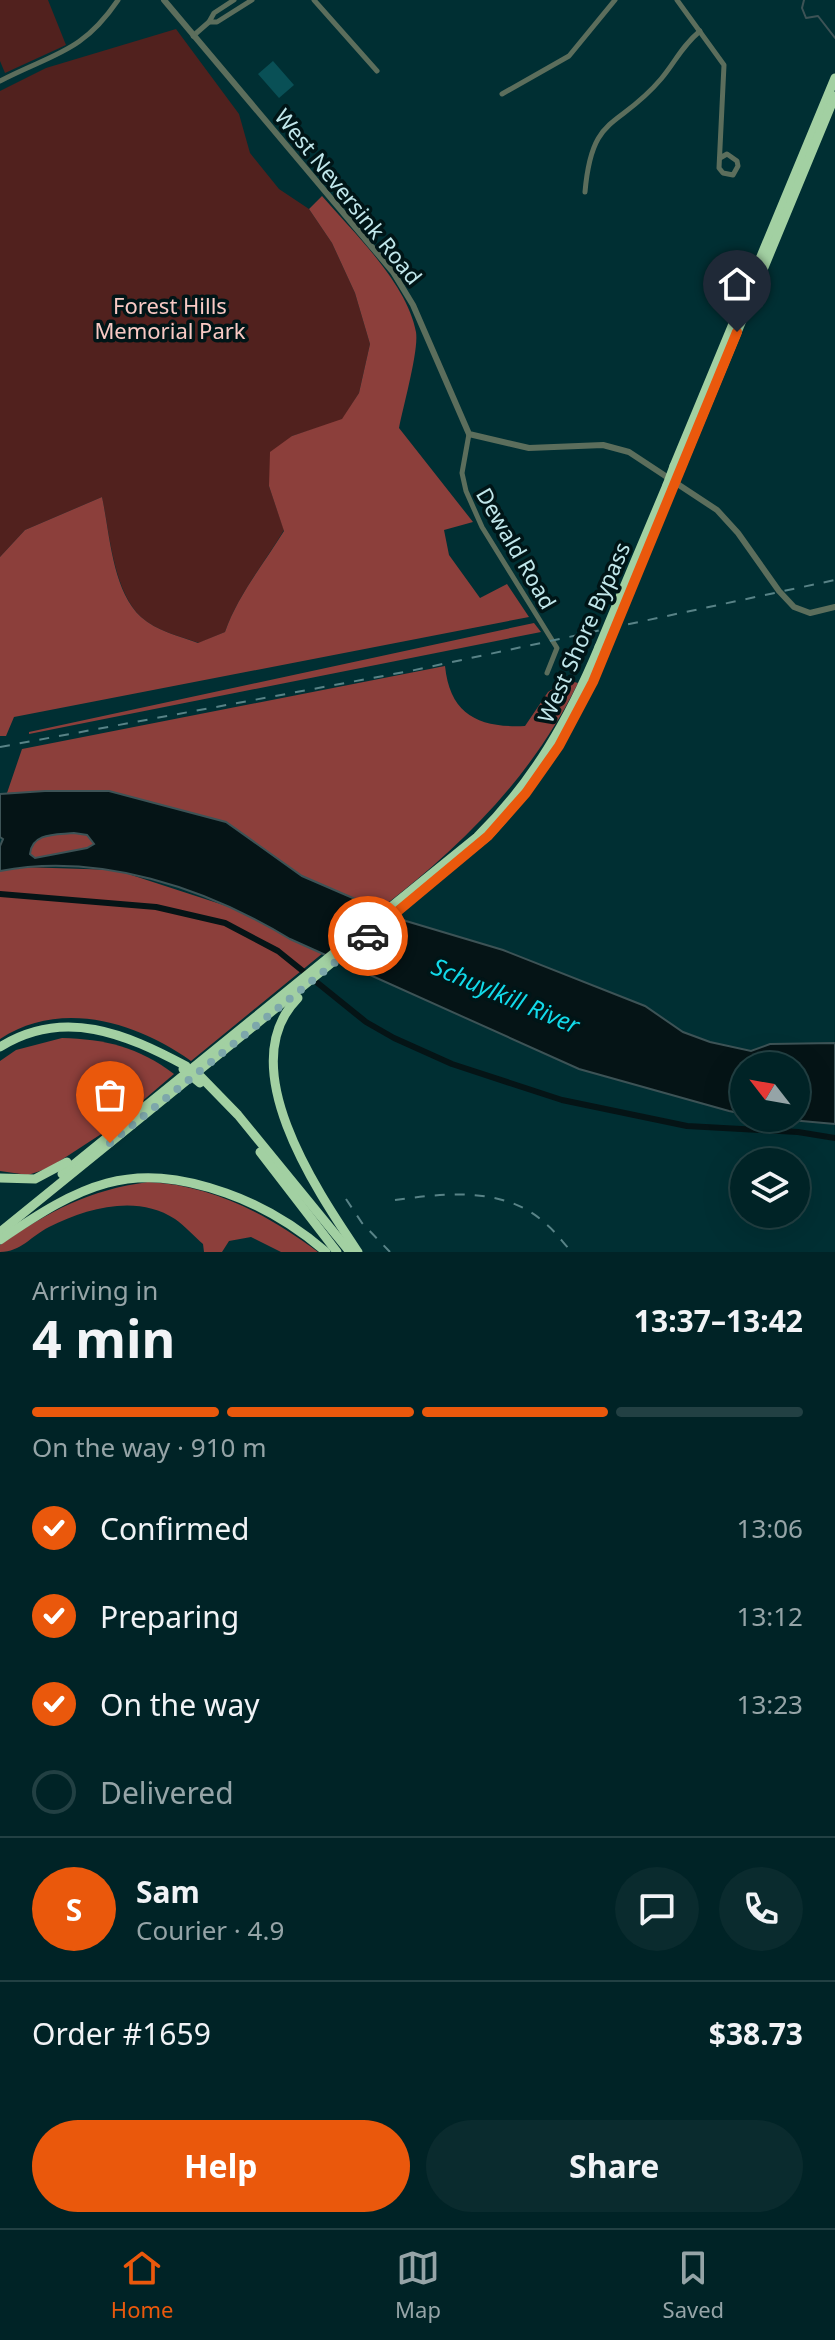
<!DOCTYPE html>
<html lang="en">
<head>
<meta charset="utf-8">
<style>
	:root { --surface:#002326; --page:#0a2b2e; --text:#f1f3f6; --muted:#95a4a7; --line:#224043; --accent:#ea580c }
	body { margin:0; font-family:"Noto Sans",sans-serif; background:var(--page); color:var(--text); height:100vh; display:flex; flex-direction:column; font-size:30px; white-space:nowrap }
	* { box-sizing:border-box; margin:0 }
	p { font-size:26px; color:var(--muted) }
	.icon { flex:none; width:44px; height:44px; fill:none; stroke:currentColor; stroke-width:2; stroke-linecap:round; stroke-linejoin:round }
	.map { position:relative; height:1252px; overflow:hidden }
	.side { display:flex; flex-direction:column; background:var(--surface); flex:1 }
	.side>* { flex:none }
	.needle { width:52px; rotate:301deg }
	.fabs { position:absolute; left:730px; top:1052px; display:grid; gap:16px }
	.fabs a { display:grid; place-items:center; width:80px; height:80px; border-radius:50%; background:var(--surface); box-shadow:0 8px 32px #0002,0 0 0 2px var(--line); font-size:40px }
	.pin { position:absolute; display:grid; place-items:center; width:68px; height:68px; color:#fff; margin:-82px -34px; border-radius:50% 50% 50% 0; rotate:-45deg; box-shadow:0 0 8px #0007 }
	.pin .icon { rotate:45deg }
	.courier { position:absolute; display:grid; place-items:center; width:80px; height:80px; margin:-40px; border:6px solid #ea580c; border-radius:50%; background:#fff; color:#222; box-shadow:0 2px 10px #0007 }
	.overview em { font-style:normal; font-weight:700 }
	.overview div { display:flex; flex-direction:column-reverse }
	.overview { display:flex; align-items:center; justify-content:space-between; height:136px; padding:0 32px }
	h1 { font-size:52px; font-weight:700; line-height:60px }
	.bar { display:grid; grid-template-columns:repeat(4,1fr); gap:12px 8px; align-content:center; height:96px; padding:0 32px }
	.bar i { height:10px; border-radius:6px; background:var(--line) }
	.bar .active { background:var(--accent) }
	.bar p { grid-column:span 4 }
	.line { display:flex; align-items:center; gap:20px; padding:0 32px; border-top:2px solid var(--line) }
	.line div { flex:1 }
	.round { display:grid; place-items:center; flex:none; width:84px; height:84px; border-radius:42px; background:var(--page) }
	ol { padding:0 32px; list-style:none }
	li { display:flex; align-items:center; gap:24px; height:88px }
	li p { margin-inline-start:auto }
	li .icon { padding:8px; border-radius:50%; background:var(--accent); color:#fff; stroke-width:4 }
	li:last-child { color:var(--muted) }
	li i { width:44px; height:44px; border:4px solid var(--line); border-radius:50% }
	.action { display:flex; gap:16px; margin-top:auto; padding:16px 32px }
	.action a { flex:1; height:92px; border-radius:48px; background:var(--accent); color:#fff; font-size:32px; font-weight:700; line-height:92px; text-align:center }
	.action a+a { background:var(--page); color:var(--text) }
	.menu { display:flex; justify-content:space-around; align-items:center; height:112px; border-top:2px solid var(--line); background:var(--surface); font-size:22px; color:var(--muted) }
	.menu a { display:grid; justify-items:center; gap:4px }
	.menu .active { color:var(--accent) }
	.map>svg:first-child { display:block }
</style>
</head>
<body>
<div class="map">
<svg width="835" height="1252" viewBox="0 0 835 1252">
	<rect width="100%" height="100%" fill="#002f33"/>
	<g fill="#51211e">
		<path d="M0,0H48L66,45L5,73L0,61Z"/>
		<path d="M176,29L239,114L250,153L279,189L309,209L332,243L355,293L370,344L359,393L342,420L292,436L269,486L284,530C263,565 238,595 225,632L199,643C180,636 156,631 141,617C113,590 110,534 102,497L25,530L0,557V91L46,68Z"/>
	</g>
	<g fill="#8c3f3b">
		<path d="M322,196C353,232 407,283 416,332C419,350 403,407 399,428L473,522L444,530L449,555L480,598L507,584L529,617L14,717L6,736H0V557L25,530L102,497C110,534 112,590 141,617C156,631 180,636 198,643L225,632C238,595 263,565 284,531L269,486L270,452L292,436L342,419L359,393L370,344L355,293L332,243L309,209Z"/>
		<path d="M534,623L541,632L29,734V732Z"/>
		<path d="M445,666C450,715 479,728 525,726L548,692L567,680L578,683C532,777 462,846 380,909L302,876L226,822L109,791L7,793L22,749Z"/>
		<path d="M74,833L87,835L94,844L87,848L35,858L30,854C32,832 57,835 74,833Z"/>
		<path d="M21,867L116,870L245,912L290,939L323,953L191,1061C136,1022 61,999 0,1039V871Z"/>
		<path d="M62,1038C104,1039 139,1047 174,1074L112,1127L49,1168L28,1175L0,1171V1061L16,1050Z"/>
		<path d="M148,1182C212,1185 267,1214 318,1252H281L251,1237L229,1241L222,1252H204L203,1244C194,1236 185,1226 175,1219C137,1194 87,1208 49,1227C31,1236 21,1252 0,1252V1245C49,1211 89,1190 148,1182Z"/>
	</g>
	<path fill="#051416" stroke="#3d5356" stroke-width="2" fill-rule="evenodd" d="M45,791H109L226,822L302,876L406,921L503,950L645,1006L683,1032L710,1042L751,1051L770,1044L835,1043V1124L768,1118H796V1066H744V1114L729,1111L579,1069L290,939C206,888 99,852 0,871V846L3,839L0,837V794ZM74,833L87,835L94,844L87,848L35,858L30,854C32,832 57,835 74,833Z"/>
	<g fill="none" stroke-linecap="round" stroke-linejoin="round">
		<path stroke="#3d5356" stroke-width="2" d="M804,0L802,8L806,18L818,16L835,38"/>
		<path stroke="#051416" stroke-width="6" d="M0,894L156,907L225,923L278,951L366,1022L394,1038L452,1064L562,1100L687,1126L798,1132L835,1138"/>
	</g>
	<path fill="#095056" d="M273,61L294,85L279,98L258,74Z"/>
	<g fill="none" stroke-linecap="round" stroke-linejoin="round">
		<g stroke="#5c6e5c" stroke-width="5">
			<path d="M234,0L214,13L209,22H217L252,0"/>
			<path d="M314,0L377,71"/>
			<path d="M677,0L724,65L719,168L723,173L733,175L738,166L737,161L727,154L720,158"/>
			<path d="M193,36L209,22"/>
			<path d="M0,81C54,53 82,53 118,0"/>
			<path d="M502,94L569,56L615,0"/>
			<path d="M585,192C592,112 618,130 661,79C676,61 681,47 700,31"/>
			<path d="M469,434L462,473L466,491L482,527L557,648L547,673"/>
		</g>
		<path stroke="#5c6e5c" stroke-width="6" d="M164,0L393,272L413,305L469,434L529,448L603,445L629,452L717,510L738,533L779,591L794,607L810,613L835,607"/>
		<g stroke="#a2d0a2" stroke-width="9">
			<path d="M674,466L835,78"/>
			<path d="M680,470L835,96"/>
			<path d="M627,598L672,488"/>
			<path d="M619,599L667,485"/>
			<path d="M298,998C231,1065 317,1191 358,1252"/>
			<path d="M0,1047C64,1007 126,1034 186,1066"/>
			<path d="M201,1077L238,1115L350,1252"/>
			<path d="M260,1152L337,1252"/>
			<path d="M62,1174L477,837C533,782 569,719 599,647"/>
			<path d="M0,1178L35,1179L67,1162"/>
			<path d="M0,1232L488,836C541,779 576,717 607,646"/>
			<path d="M0,1240C81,1185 129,1159 226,1193C263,1206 296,1226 326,1252"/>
		</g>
		<g stroke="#588387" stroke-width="2" stroke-dasharray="10 10" stroke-linecap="butt">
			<path d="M0,747L410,671L835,580"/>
			<path d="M346,1199L362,1223L390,1252"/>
			<path d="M395,1200C445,1193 506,1186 546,1224C556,1232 563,1243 572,1252"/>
		</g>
		<g stroke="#a2d0a2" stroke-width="9">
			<path d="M667,485L674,466"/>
			<path d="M672,488L680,470"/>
			<path d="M607,646L627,598"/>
			<path d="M599,647L619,599"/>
			<path d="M183,1069L200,1083"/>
		</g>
	</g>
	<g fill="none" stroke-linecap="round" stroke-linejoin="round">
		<path stroke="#7da7ab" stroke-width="8" stroke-dasharray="0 14.4" d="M110,1143L368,936"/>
		<path stroke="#ea580c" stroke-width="10" d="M368,936L488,836L526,793L559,746L593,682L737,332"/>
	</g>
	<g text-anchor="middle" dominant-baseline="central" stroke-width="7" stroke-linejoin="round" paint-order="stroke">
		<g font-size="22" fill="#c1e7eb" stroke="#001517">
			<text transform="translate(349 196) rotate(51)">West Neversink Road</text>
			<text transform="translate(517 548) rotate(60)">Dewald Road</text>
			<text transform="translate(583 632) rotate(-66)">West Shore Bypass</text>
		</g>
		<g font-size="22" fill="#f8c9c4" stroke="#001517">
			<text x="170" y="305">Forest Hills<tspan x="170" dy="25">Memorial Park</tspan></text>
		</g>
		<g font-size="24" font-style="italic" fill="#12daea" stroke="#001517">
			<text transform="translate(506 995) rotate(23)">Schuylkill River</text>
		</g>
	</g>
</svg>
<div class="fabs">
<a><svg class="needle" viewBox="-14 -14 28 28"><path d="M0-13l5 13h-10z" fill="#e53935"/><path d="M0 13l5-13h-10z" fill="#95a4a7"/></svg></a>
<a><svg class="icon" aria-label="layers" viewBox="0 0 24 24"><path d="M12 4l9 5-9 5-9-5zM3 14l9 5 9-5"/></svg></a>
</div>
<div class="pin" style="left:110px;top:1143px;background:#ea580c"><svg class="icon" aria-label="bag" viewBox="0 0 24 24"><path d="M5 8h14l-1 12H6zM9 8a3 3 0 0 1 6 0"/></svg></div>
<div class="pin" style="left:737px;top:332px;background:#1f2937"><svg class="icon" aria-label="home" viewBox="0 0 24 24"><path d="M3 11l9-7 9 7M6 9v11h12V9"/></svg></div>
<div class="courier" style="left:368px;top:936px"><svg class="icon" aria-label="car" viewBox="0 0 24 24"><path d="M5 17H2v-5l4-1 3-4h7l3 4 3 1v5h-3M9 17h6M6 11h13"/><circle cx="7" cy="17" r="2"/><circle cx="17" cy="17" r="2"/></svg></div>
</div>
<section class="side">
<div class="overview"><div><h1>4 min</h1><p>Arriving in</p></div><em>13:37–13:42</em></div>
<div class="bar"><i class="active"></i><i class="active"></i><i class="active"></i><i></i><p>On the way · 910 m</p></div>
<ol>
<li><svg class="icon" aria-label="check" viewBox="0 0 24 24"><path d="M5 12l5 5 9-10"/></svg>Confirmed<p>13:06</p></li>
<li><svg class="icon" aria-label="check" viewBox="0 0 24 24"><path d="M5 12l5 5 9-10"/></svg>Preparing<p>13:12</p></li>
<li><svg class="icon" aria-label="check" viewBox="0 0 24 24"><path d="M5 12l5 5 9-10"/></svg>On the way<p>13:23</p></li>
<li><i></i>Delivered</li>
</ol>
<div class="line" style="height:144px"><b class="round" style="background:var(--accent);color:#fff">S</b><div><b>Sam</b><p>Courier · 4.9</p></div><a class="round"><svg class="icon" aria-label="chat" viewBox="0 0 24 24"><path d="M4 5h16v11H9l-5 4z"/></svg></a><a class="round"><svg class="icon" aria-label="phone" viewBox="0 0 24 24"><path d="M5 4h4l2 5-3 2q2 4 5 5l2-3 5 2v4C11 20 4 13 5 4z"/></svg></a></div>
<div class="line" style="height:104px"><div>Order #1659</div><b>$38.73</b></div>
<div class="action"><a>Help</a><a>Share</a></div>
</section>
<nav class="menu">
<a class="active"><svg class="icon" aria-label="home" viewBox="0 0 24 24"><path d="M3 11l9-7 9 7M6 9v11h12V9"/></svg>Home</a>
<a><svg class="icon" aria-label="map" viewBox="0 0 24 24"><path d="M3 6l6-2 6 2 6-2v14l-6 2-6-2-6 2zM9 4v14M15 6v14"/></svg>Map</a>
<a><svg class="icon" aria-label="saved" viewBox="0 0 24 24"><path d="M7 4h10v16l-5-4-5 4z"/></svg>Saved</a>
</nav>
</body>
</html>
